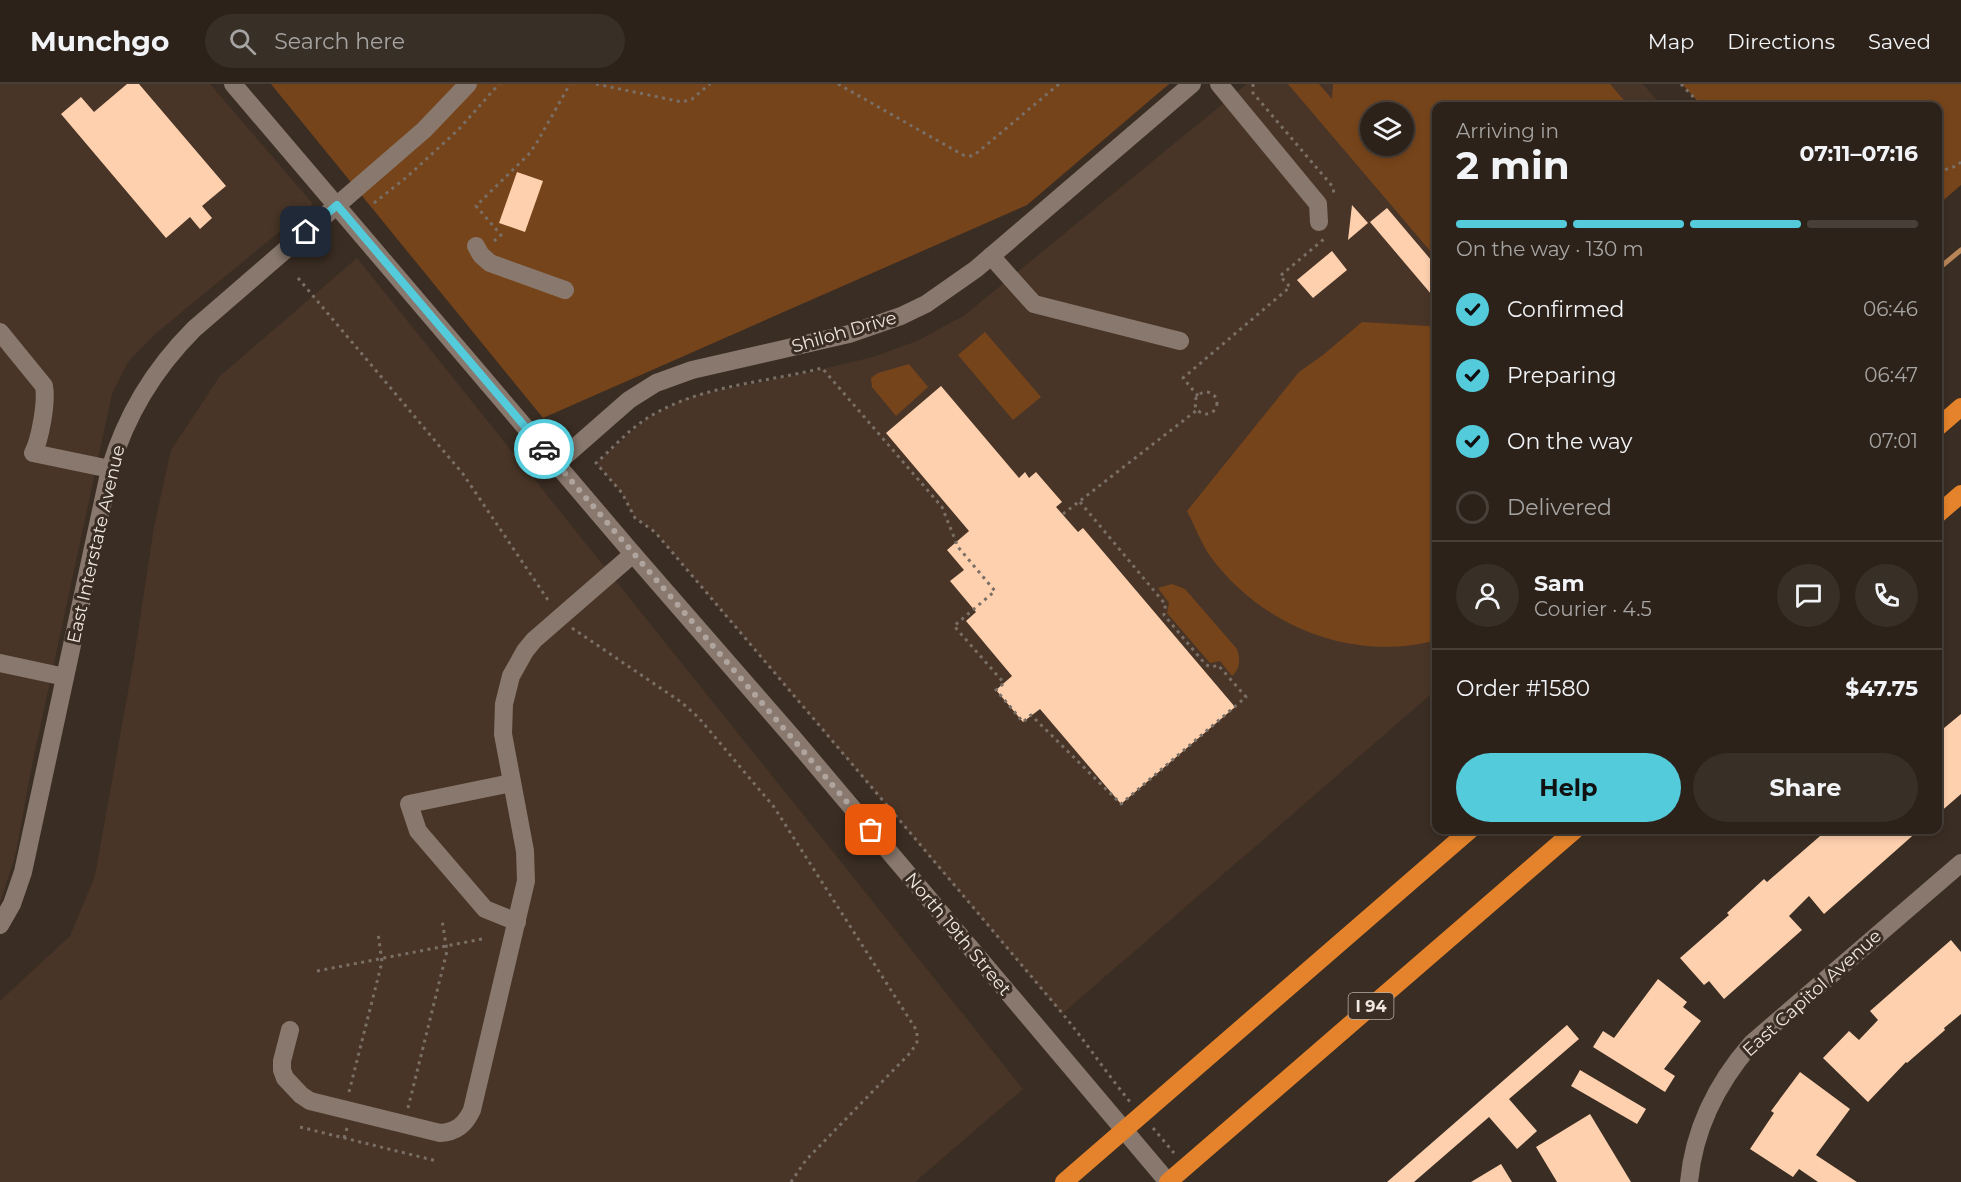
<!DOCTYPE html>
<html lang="en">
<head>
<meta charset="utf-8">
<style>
	:root { --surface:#2c221a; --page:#382f27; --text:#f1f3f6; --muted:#a6a4a2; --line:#483f39; --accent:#53cbdb }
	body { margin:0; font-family:Montserrat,sans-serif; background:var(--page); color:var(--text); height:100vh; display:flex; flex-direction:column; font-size:22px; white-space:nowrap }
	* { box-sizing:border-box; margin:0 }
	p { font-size:20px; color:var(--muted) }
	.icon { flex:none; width:33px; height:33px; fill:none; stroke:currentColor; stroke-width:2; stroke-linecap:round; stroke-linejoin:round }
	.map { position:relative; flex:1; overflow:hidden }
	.sheet { position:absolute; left:1432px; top:18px; width:510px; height:732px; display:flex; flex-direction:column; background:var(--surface); border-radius:12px; box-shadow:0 3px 9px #0003,0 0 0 2px var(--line) }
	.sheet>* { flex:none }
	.buttons { position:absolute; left:1360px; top:18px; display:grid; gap:12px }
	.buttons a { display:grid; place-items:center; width:54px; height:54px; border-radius:50%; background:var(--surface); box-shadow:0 3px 9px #0003,0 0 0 2px var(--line); font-size:30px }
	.pin { position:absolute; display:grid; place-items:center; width:51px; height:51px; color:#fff; margin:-26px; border-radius:12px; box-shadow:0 3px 9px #0006 }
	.courier { position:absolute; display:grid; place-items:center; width:60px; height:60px; margin:-30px; border:4px solid #53cbdb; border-radius:50%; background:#fff; color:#222; box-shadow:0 2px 8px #0007 }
	.summary em { font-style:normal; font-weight:700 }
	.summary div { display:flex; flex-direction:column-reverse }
	.summary { display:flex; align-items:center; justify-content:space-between; height:102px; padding:0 24px }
	h1 { font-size:39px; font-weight:700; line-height:45px }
	.bar { display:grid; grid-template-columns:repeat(4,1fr); gap:9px 6px; align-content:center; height:72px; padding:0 24px }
	.bar i { height:8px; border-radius:4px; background:var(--line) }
	.bar .current { background:var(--accent) }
	.bar p { grid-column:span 4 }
	.line { display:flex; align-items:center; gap:15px; padding:0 24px; border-top:2px solid var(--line) }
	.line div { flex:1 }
	.round { display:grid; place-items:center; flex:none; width:63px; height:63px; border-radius:32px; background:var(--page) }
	ol { padding:0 24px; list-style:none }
	li { display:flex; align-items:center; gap:18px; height:66px }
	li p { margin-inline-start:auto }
	li .icon { padding:6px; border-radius:50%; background:var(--accent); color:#111; stroke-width:4 }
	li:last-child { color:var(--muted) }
	li i { width:33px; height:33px; border:3px solid var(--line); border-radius:50% }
	.cta { display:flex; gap:12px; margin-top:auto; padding:12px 24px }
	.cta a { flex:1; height:69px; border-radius:36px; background:var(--accent); color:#111; font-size:24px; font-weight:700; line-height:69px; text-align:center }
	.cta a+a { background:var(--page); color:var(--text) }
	header { display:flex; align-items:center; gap:36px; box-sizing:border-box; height:84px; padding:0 30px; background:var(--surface); border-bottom:2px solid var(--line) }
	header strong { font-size:28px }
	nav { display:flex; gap:33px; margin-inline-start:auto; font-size:21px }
	.search { width:420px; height:54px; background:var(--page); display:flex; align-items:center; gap:15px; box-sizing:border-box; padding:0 21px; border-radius:33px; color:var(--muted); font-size:22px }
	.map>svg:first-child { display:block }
</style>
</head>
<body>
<header>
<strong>Munchgo</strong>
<div class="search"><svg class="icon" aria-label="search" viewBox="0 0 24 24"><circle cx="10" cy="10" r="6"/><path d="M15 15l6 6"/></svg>Search here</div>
<nav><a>Map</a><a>Directions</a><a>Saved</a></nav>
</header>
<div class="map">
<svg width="1961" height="1098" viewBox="0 0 1961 1098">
	<rect width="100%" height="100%" fill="#3a2d23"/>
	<g fill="#483527" fill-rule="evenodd">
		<path d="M0,0H210L313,120L154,251L128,278L112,310L32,681L15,773L0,818Z"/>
		<path d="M1247,0H1643L1662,22H1437V605L1062,930L655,448L635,434L622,409L596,379L646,335L684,315L709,308L792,292L873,273L917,257L965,231ZM1371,28H1404V62H1371Z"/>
		<path d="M357,174L1023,1005L915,1098H0V917L70,852L95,792L134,574L154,443L171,366L220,292Z"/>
	</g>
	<g fill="#76441a" fill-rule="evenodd">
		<path d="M271,0H1169L1027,121L543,334Z"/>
		<path d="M1288,0H1319L1332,15L1333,0H1610L1629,22H1437V175ZM1371,28H1404V62H1371Z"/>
		<path d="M1682,0H1961V101L1938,121V22H1702Z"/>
		<path d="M1362,238L1429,242L1437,252V556C1353,579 1261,542 1210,472C1201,459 1195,442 1187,427L1299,288L1323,271Z"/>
		<path d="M985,248L1041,313L1013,336L958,271Z"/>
		<path d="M909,280L928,303L896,332L872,303L871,294L878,289Z"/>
		<path d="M1172,500L1185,505L1237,565C1240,575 1241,584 1232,592L1220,577L1210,579L1167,529L1169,519L1158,504Z"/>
	</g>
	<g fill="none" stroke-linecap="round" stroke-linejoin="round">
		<path stroke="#b78558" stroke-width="5" d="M1938,185L1961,166"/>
	</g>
	<g fill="#fed0ae">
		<path d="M127,0H139L226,102L202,122L212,134L200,145L190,133L166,154L61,30L81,13L94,28Z"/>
		<path d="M517,88L543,97L525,148L499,139Z"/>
		<path d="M1352,121L1368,139L1348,156Z"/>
		<path d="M1387,124L1437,183V217L1370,138Z"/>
		<path d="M1332,167L1347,186L1313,214L1297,196Z"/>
		<path d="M941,302L1019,394L1025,388L1029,394L1036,388L1062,418L1056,423L1078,448L1083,444L1235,623L1121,720L1040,625L1023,638L996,606L1012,592L966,537L976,528L950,497L964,486L947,466L969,447L886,349Z"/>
		<path d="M1961,630V710L1938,730V649Z"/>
		<path d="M1827,746H1919L1824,830L1809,812L1789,832L1802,846L1724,915L1709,897L1704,901L1680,874L1729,831L1727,829L1764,795L1767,798Z"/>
		<path d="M1951,856L1961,868V930L1944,944L1945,946L1907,979L1906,978L1868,1018L1823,974L1849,947L1859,956L1878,936L1870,927Z"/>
		<path d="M1658,895L1687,918L1683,923L1701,937L1664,985L1675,992L1665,1008L1593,963L1603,947L1614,954Z"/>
		<path d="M1567,941L1579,955L1509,1015L1537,1047L1517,1065L1489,1033L1414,1098H1387Z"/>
		<path d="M1580,986L1646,1025L1637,1040L1571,1002Z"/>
		<path d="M1800,988L1850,1025L1816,1071L1857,1098H1818L1799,1085L1793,1093L1750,1065L1774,1029L1771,1027Z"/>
		<path d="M1590,1030L1631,1098H1557L1536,1063Z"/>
		<path d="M1501,1080L1512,1098H1471Z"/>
	</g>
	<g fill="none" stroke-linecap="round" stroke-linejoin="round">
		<g stroke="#7a6f66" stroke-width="3" stroke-dasharray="3 4.5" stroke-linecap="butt">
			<path d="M596,0L682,18L692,15L710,0"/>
			<path d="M838,0L963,71L971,72L978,68L1059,0"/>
			<path d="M1253,0V9L1333,103L1334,111"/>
			<path d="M1681,0L1702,22"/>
			<path d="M1938,88L1956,82L1961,78"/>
			<path d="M374,119L408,92L459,45L499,0"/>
			<path d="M494,157L501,151L476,122L528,71L536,60L570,0"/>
			<path d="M298,194L463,390L550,519"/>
			<circle cx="1206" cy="319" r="11"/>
			<path d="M1198,312L1183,294L1290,203L1280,192L1324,155"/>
			<path d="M1080,418L1166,521L1164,526V531L1206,581L1212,583L1218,581L1246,613L1121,720L1031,631L1023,638L996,606L1004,599L954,542L995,507L958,463L942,423L822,284C764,299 701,301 649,333C629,345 613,364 596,379L622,409L635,434L655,448C791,608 927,768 1062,929C1086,958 1107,990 1131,1019"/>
			<path d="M1063,430L1197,326"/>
			<path d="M572,544L681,618L698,633L774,723L917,947V958L911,968L806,1076L791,1098"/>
			<path d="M317,887L482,855"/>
			<path d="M349,1008L382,878L378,849"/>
			<path d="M408,1024L447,867L442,836"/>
			<path d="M300,1043L437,1077"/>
			<path d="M1153,1044L1174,1069"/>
			<path d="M344,1054L347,1044"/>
		</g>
		<g stroke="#88786d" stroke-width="18">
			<path d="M233,0L633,470L794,655L1168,1098"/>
			<path d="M1219,0L1318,120L1319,138"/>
			<path d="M476,162L481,171L490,179L565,206"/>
			<path d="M991,172L1034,220L1180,257"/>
			<path d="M0,248L44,302C47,318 40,356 33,369L110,385"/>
			<path d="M556,380L629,316L656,299L692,286L849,250L901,232L926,220L976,185L1192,0"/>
			<path d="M0,579L65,593"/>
			<path d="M511,699L409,720L418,747L485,825L517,838"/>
			<path d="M0,841L12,820L23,788L110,385C126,331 154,285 194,245L424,46L468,0"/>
			<path d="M290,946L282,977V986L285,994L301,1011L310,1017L440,1049C456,1048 465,1041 472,1026L526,797L525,767L503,650L504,620L511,592L525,567L534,556L633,470"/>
			<path d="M1689,1098C1694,1044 1717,999 1752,959L1961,779"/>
		</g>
		<g stroke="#e4832b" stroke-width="18">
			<path d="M1938,343L1961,323"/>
			<path d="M1938,430L1961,410"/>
			<path d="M1064,1098L1470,746"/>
			<path d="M1168,1098L1575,746"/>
		</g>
	</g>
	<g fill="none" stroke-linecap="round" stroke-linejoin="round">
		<path stroke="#b0a59e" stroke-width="6" stroke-dasharray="0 10.8" d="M544,365L871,746"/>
		<path stroke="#53cbdb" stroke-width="8" d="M306,148L337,121L544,365"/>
	</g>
	<g text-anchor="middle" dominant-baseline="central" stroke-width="6" stroke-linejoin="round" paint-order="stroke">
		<rect fill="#3a2d23" stroke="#b9aea7" stroke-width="1.5" x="1348.5" y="909" width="45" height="26" rx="4.5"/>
		<g font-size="16" font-weight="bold" fill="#efe6e0">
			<text x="1371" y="922">I 94</text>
		</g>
		<g font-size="18" fill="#efe6e0" stroke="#3a2d23">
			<text transform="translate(844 248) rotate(-16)">Shiloh Drive</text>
			<text transform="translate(96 460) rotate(-77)">East Interstate Avenue</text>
			<text transform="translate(958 850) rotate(50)">North 19th Street</text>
			<text transform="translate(1812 909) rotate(-42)">East Capitol Avenue</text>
		</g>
	</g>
</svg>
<div class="buttons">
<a><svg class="icon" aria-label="layers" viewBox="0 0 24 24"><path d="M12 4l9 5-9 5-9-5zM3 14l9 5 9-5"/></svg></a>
</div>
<div class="pin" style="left:871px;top:746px;background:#ea580c"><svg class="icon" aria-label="bag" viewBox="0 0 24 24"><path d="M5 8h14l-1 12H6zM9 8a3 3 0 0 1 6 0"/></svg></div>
<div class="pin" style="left:306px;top:148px;background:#1f2937"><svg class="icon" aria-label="home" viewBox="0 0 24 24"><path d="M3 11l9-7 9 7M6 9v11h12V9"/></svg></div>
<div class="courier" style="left:544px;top:365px"><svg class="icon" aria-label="car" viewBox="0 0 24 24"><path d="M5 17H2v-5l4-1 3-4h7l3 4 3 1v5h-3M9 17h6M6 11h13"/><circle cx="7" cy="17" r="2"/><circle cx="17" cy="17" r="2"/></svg></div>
<section class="sheet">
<div class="summary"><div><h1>2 min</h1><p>Arriving in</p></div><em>07:11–07:16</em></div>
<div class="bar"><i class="current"></i><i class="current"></i><i class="current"></i><i></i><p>On the way · 130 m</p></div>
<ol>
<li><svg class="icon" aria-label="check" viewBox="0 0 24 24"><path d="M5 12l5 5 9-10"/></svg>Confirmed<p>06:46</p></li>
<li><svg class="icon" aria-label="check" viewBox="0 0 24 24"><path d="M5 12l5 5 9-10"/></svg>Preparing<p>06:47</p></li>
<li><svg class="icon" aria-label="check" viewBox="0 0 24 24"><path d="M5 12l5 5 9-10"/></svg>On the way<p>07:01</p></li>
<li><i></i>Delivered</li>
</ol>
<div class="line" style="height:108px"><a class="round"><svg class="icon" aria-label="person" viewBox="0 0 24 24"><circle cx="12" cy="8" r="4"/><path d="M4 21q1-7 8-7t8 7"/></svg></a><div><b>Sam</b><p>Courier · 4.5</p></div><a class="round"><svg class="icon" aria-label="chat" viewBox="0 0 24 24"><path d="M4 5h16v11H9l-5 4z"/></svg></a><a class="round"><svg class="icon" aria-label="phone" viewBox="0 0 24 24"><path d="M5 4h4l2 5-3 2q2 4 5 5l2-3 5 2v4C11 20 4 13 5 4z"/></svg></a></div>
<div class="line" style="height:78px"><div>Order #1580</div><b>$47.75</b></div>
<div class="cta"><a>Help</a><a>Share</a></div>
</section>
</div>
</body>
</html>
